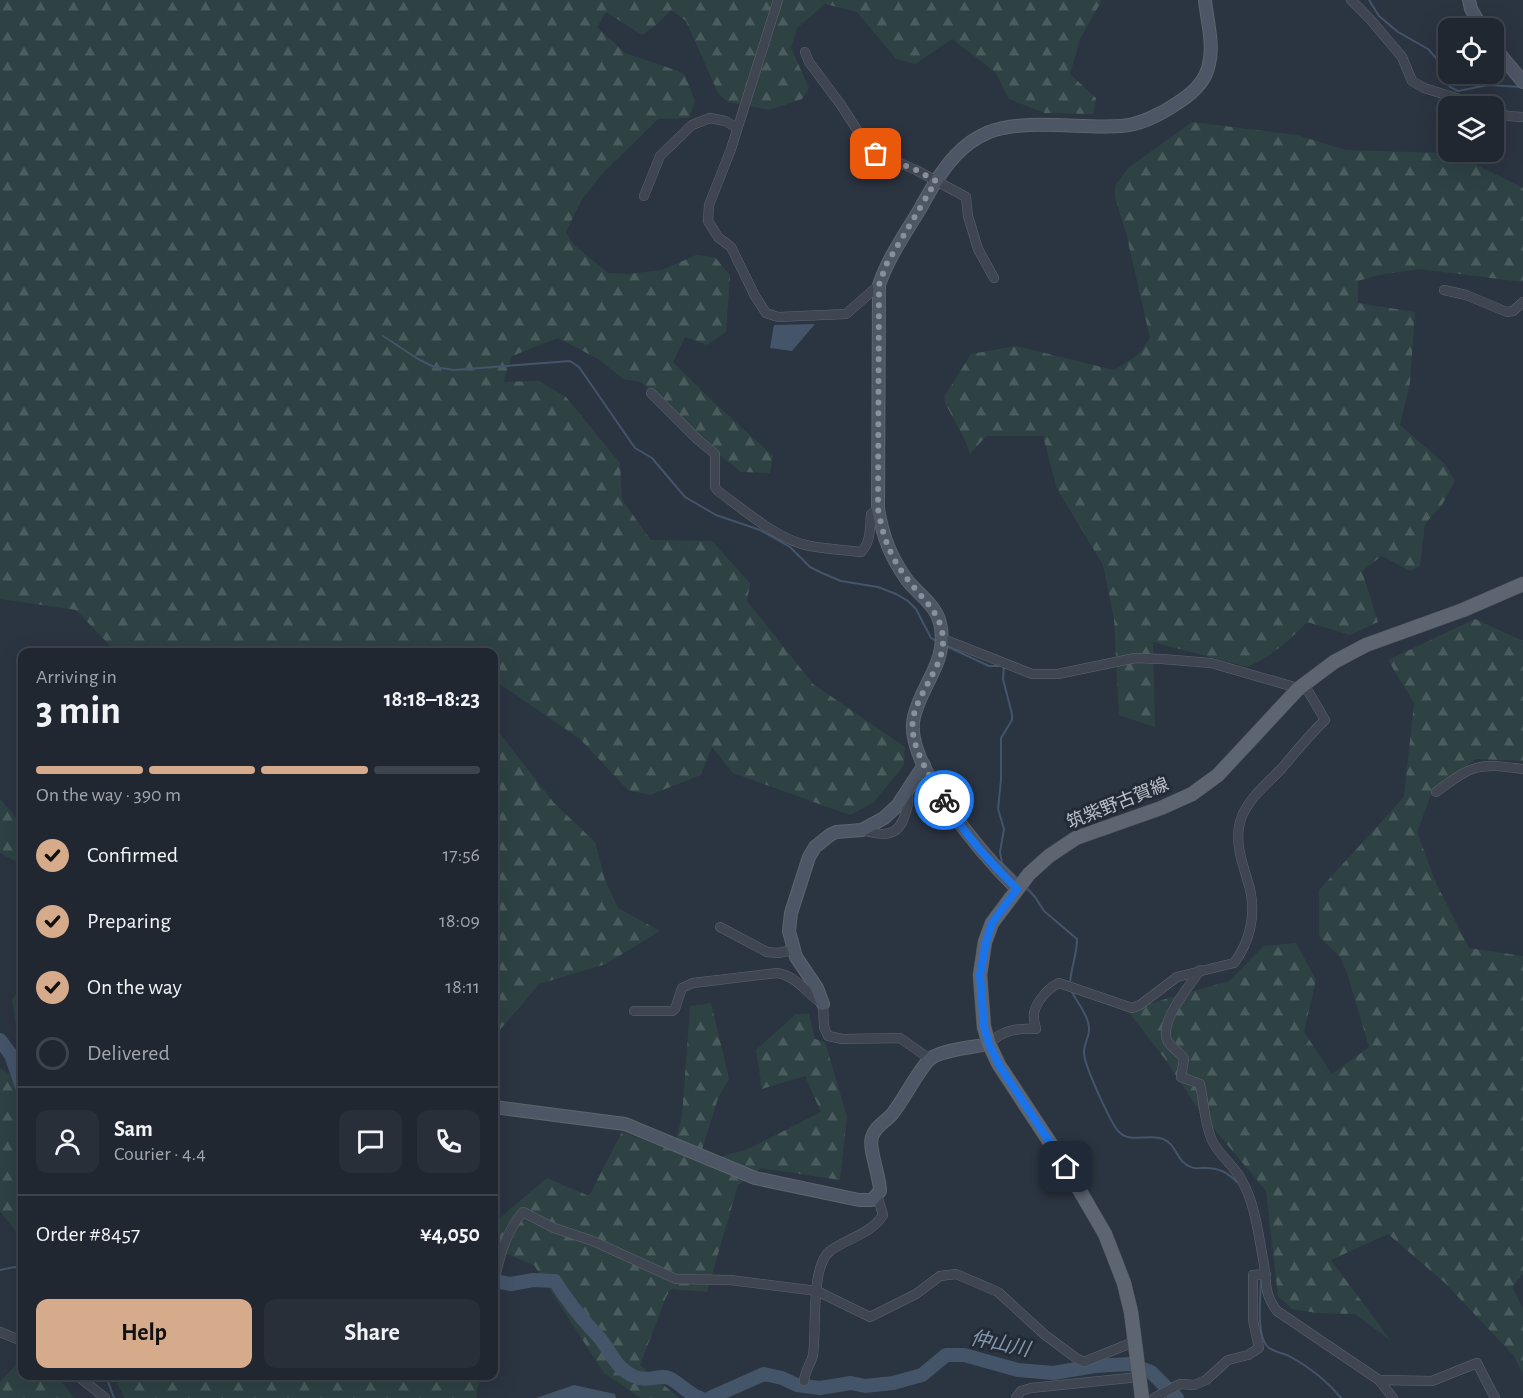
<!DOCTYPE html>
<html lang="en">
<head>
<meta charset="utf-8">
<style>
	:root { --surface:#202731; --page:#282f39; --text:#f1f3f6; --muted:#a2a5ab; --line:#3d444d; --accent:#d6ab8b }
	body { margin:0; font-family:"Alegreya Sans","Noto Sans JP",sans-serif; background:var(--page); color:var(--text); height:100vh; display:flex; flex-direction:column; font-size:22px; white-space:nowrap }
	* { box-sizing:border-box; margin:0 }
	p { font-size:20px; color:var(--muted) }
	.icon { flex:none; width:33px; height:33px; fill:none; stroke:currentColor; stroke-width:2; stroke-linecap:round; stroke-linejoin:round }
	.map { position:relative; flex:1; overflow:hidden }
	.sheet { position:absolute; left:18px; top:648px; width:480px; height:732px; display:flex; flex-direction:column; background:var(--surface); border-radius:12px; box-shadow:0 6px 24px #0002,0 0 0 2px var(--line) }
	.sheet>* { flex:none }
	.tools { position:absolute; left:1438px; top:18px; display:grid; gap:12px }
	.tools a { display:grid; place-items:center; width:66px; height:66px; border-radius:12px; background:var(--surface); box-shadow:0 6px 24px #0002,0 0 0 2px var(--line); font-size:30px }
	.pin { position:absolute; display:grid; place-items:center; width:51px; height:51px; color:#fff; margin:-26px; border-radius:12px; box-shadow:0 3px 9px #0006 }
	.courier { position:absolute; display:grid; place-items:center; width:60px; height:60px; margin:-30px; border:4px solid #1a73e8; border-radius:50%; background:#fff; color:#222; box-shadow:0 2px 8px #0007 }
	.summary em { font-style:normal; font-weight:700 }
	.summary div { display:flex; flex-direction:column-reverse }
	.summary { display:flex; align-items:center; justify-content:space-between; height:102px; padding:0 18px }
	h1 { font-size:39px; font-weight:700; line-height:45px }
	.bar { display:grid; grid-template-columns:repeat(4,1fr); gap:9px 6px; align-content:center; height:72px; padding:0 18px }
	.bar i { height:8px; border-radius:4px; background:var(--line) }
	.bar .active { background:var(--accent) }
	.bar p { grid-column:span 4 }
	.line { display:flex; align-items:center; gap:15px; padding:0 18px; border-top:2px solid var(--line) }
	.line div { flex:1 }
	.round { display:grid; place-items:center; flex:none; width:63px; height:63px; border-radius:12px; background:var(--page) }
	ol { padding:0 18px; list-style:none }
	li { display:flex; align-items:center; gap:18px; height:66px }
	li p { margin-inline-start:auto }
	li .icon { padding:6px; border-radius:50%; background:var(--accent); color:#111; stroke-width:4 }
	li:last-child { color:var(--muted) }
	li i { width:33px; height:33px; border:3px solid var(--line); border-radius:50% }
	.action { display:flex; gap:12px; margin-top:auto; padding:12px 18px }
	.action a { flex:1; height:69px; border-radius:12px; background:var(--accent); color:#111; font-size:24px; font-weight:700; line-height:69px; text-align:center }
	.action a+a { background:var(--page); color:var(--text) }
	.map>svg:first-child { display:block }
</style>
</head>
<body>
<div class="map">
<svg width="1523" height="1398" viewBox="0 0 1523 1398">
	<defs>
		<pattern id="forest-firs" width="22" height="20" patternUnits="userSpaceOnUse" patternTransform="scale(1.5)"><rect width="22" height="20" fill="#2e4243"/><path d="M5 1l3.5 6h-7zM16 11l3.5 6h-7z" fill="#4a5c5d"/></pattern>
	</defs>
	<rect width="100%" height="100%" fill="#2b3441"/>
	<g fill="url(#forest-firs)">
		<path d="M0,0H1102L1080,39L1070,74L1096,98L1093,114L1045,113L1009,99L995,72L952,39L915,64L896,59L857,12L825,4L797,28L791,48L809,88L802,99L769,110L728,102L718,93L686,21L671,10L655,26L642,35L606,12L597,27L625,53L678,71L685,75L695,101L689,118L658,119L600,176L581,201L566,232L573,244L608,273L628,274L662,270L696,255L715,257L730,276L726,332L707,345L685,337L673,362L709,398L773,456L770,473L741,472L710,447L660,396L640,382L623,379L600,360L558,338L512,356L503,382L539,381L566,397L620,463L622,500L651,540L712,541L750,583L747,601L813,684L905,747L904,765L873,803L850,815L733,773L712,747L701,775L650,795L628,790L580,739L494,680V652H116L76,610L0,599Z"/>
		<path d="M1192,122L1297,135L1346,150L1442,153L1473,163L1523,188V282L1419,269L1379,275L1358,281V303L1415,312L1410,383L1400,425L1445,464L1455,481L1442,505L1425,524L1420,566L1410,571L1382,556L1362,571L1378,622L1350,635L1307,622C1290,640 1271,657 1247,667L1153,642L1155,727L1119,715L1114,619L1103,565L1057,489L1043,436H986L970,454L965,440L945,403L944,397L971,354L1016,346L1114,370L1138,355L1150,338L1126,233L1115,197V186L1128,168Z"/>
		<path d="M1475,619L1523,641V761L1476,759L1434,787L1417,832L1436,883L1469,948L1523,956V1274L1512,1287L1523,1309V1374L1514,1356L1445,1283L1388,1234L1331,1260L1391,1341L1355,1314L1317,1313L1292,1309L1278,1296L1266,1191L1200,1112L1165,1059L1127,1010L1229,981L1264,946L1296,943L1316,980L1304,1032L1332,1074L1369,1047L1347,973L1340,957L1319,936V890L1404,797L1414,703L1388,660Z"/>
		<path d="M494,726L554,803L595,842L605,880L618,908L660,931L606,964L539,984L494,1037Z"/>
		<path d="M0,799L22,824V865L0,853Z"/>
		<path d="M22,985V1239L0,1211V1068L12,1076L22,1062L12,1000Z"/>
		<path d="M711,1003L729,1079L718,1098L698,1163L748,1149L821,1112L805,1076L762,1089L756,1050L796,1014H809L815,1039L825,1042L847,1117L840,1180L761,1168L738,1185L707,1292L671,1289L666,1297L640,1365L679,1398H641L604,1373L534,1265L494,1249V1223L547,1178L589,1196L622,1132L673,1151L682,1117L690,1006Z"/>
		<path d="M22,1358V1376H57L74,1398H0V1382Z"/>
		<path d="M113,1376H482L477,1390V1398H125Z"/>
	</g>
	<g fill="#445469">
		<path d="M815,324L792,351L770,348L774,325Z"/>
		<path d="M574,1385L615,1394L616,1398H536Z"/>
	</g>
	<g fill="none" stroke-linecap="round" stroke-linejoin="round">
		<g stroke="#445469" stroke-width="2">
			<path d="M1369,0L1379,16L1398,32L1428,49L1436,58L1450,87L1458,91L1488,85L1521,87"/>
			<path d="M383,336L418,359L434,367L454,370L570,361L579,367L635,448L652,458L685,497L716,515L760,530L790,547L810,567L822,573L841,581L878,587L896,594L908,601L916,609L931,638L938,642"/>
			<path d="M946,646L989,666H1004L1003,679L1012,714V720L1001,738V780L998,809L1004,829L1000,852L1002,863L1019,880"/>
			<path d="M1025,886L1035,897L1044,911L1077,939C1077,955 1071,968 1070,983"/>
			<path d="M1072,992C1077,1002 1090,1018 1089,1030C1089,1037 1084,1044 1084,1052C1083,1063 1111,1124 1119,1132C1131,1144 1149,1133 1163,1139C1177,1144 1176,1162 1191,1167C1194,1169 1201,1168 1205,1168C1219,1168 1227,1172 1237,1182"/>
			<path d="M0,1270L15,1267L22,1270"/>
			<path d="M1261,1276C1261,1293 1256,1331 1266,1345C1272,1353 1283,1352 1291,1357C1309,1367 1328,1382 1341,1398"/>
			<path d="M106,1376L114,1398"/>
		</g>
		<g stroke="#445469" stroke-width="14">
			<path d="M0,1040L11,1055L22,1087"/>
			<path d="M494,1281L511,1284L533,1280L555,1281C567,1301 581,1318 597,1335C611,1350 614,1367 633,1376C648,1383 658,1374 669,1378C680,1383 688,1394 700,1398"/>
			<path d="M710,1398L764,1374L782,1378L797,1385L820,1388L851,1383L865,1386L893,1383L922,1375L946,1355H964L1018,1370L1053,1373L1095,1366L1130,1364L1151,1372L1177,1398"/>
		</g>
		<g stroke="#5d646e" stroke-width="10">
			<g id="street">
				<path d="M778,0L731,149L709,205L708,221L718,237L731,247L755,296L766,313L778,317L846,314L879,285"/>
				<path d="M1351,0L1370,19L1402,57L1412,81L1424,88L1482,106"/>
				<path d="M805,52L809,62L841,105L870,150L916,170L966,197L968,216L978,249L994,278"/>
				<path d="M1494,110L1508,116L1523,117"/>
				<path d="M644,196L660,156L692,125L710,118L725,121L737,128"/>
				<path d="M1444,290L1466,295L1507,312L1513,311L1523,302"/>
				<path d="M651,393L697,439L715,454V487L718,491C744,510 778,540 810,546C826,549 844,550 861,552C871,543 870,526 871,514L878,509"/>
				<path d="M943,639L1032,674H1058L1135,658L1162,659L1211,663L1308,691L1325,720C1309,735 1296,752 1282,768C1267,784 1246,800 1240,822C1234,845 1244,867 1250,889C1256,915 1250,942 1234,963L1177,977L1140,1005L1132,1008L1059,983C1049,987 1036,1002 1034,1013C1033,1018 1035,1024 1036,1029C1016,1028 1002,1030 989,1044"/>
				<path d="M1436,792C1474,764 1477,763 1523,769"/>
				<path d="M862,830C882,836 898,838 905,815C908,806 909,801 907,792"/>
				<path d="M720,927L767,952L778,953L793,950"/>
				<path d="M1200,970C1190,986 1157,1023 1168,1042C1172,1048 1180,1052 1184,1059L1181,1077L1200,1084C1204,1102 1204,1120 1211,1138C1217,1154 1233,1164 1241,1179C1255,1203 1258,1232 1263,1259C1268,1282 1262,1291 1277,1311L1379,1380L1393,1398"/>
				<path d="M634,1011H672L675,1009L682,988L693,983L777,973C797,976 806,993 823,1004L824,1027L828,1036L843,1039L900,1038L930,1059"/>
				<path d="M494,1283C499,1258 506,1231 523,1212L554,1228L593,1241L676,1279L730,1280L817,1291L870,1317L916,1294L940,1276L956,1274L998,1292L1045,1335L1076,1358L1084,1362L1136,1341"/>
				<path d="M0,1332L22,1341"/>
				<path d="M78,1376L105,1398"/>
				<path d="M1379,1380L1432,1381L1477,1363L1495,1398"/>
				<path d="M804,1381C805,1370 811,1364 813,1355C817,1329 810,1267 830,1251C848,1238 871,1234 883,1215L877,1195"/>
				<path d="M1016,1398L1021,1391L1031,1388L1139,1377"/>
				<path d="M1154,1398L1180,1384L1194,1385L1206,1380L1228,1360L1248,1355L1259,1348L1253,1320V1275L1266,1274"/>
			</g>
		</g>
		<g stroke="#5d646e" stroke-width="14">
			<g id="secondary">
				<path d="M1469,0L1471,9L1482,28"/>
				<path d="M1494,47L1523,82"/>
				<path d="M1017,889C986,858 902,763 914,717C922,682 949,662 940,623C936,605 917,593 907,580C890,556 883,537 878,509L879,285C888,258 905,234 920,209C930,191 941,171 955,156C964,146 977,137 989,132C1027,118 1080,129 1121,126C1140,125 1163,113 1179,102C1193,93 1206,81 1209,64C1214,44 1207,20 1205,0"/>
				<path d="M823,1004L817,988L796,957L789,931L791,913L809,857L815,847L830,835L836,832L862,830L884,818L897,806L924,765"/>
				<path d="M494,1107L625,1124L755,1178L859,1200H872L880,1191C880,1176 868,1148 872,1137C875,1126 887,1121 893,1113C904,1099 919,1069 930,1059C941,1050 974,1047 989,1044"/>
			</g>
		</g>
		<g stroke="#484f5a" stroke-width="15">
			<path id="primary" d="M1142,1398L1131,1312L1124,1283L1105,1234L1066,1167L999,1065L989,1044L984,1027L980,975L985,942L992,923L1029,874L1049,856L1076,838L1161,808L1192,794L1218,775L1298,689L1334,662L1366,645L1463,610L1523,584"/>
		</g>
		<use href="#street" stroke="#3f4651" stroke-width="9"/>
		<use href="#secondary" stroke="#4d5664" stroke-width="12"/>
		<use href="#primary" stroke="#5d6571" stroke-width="14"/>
	</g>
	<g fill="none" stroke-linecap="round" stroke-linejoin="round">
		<path stroke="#89909b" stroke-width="6" stroke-dasharray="0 10.8" d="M876,154L916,170L936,181L886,265L879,285L878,509C883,537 890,557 908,580C922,599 941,612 943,638C944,654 936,668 929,681C923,693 915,706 913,719C909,747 931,777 944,800"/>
		<path stroke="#1a73e8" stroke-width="8" d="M944,800C963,833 990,862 1017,889L992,923L986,942L980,975L984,1027L989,1044L999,1065L1066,1167"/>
	</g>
	<g text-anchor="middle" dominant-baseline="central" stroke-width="6" stroke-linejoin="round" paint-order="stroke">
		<g font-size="18" fill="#bcc2cb" stroke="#232b36">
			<text transform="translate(1118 804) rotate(-22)">筑紫野古賀線</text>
		</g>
		<g font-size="20" font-style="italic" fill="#8698ae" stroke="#232b36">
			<text transform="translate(1000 1344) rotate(12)">仲山川</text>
		</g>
	</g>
</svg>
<div class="tools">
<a><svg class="icon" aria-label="locate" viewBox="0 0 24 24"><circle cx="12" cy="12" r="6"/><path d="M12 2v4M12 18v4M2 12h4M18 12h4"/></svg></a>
<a><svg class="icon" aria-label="layers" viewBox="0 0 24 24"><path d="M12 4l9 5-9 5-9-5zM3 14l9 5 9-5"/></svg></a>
</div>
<div class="pin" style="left:876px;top:154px;background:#ea580c"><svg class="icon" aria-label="bag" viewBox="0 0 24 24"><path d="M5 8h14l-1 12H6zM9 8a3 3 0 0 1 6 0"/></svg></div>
<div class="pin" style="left:1066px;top:1167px;background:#1f2937"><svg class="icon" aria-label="home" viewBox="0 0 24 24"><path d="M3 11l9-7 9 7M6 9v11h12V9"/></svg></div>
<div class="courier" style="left:944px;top:800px"><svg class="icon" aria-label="bike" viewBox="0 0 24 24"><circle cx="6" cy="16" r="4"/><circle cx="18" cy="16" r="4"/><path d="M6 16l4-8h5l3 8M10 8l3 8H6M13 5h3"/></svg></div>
<section class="sheet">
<div class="summary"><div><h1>3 min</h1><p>Arriving in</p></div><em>18:18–18:23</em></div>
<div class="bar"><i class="active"></i><i class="active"></i><i class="active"></i><i></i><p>On the way · 390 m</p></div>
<ol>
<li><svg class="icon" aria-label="check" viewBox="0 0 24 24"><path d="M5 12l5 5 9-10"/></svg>Confirmed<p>17:56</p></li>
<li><svg class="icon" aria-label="check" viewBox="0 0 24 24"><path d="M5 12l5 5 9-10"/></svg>Preparing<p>18:09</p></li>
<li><svg class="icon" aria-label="check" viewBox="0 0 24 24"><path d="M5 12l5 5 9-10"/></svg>On the way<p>18:11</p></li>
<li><i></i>Delivered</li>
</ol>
<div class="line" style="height:108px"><a class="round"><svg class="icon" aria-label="person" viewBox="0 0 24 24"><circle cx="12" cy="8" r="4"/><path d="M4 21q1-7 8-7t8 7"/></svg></a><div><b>Sam</b><p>Courier · 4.4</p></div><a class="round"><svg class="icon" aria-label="chat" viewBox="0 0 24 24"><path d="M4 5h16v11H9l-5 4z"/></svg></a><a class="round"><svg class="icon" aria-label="phone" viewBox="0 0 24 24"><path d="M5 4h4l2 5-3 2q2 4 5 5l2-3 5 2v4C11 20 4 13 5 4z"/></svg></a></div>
<div class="line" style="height:78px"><div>Order #8457</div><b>¥4,050</b></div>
<div class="action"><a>Help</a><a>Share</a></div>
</section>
</div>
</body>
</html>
